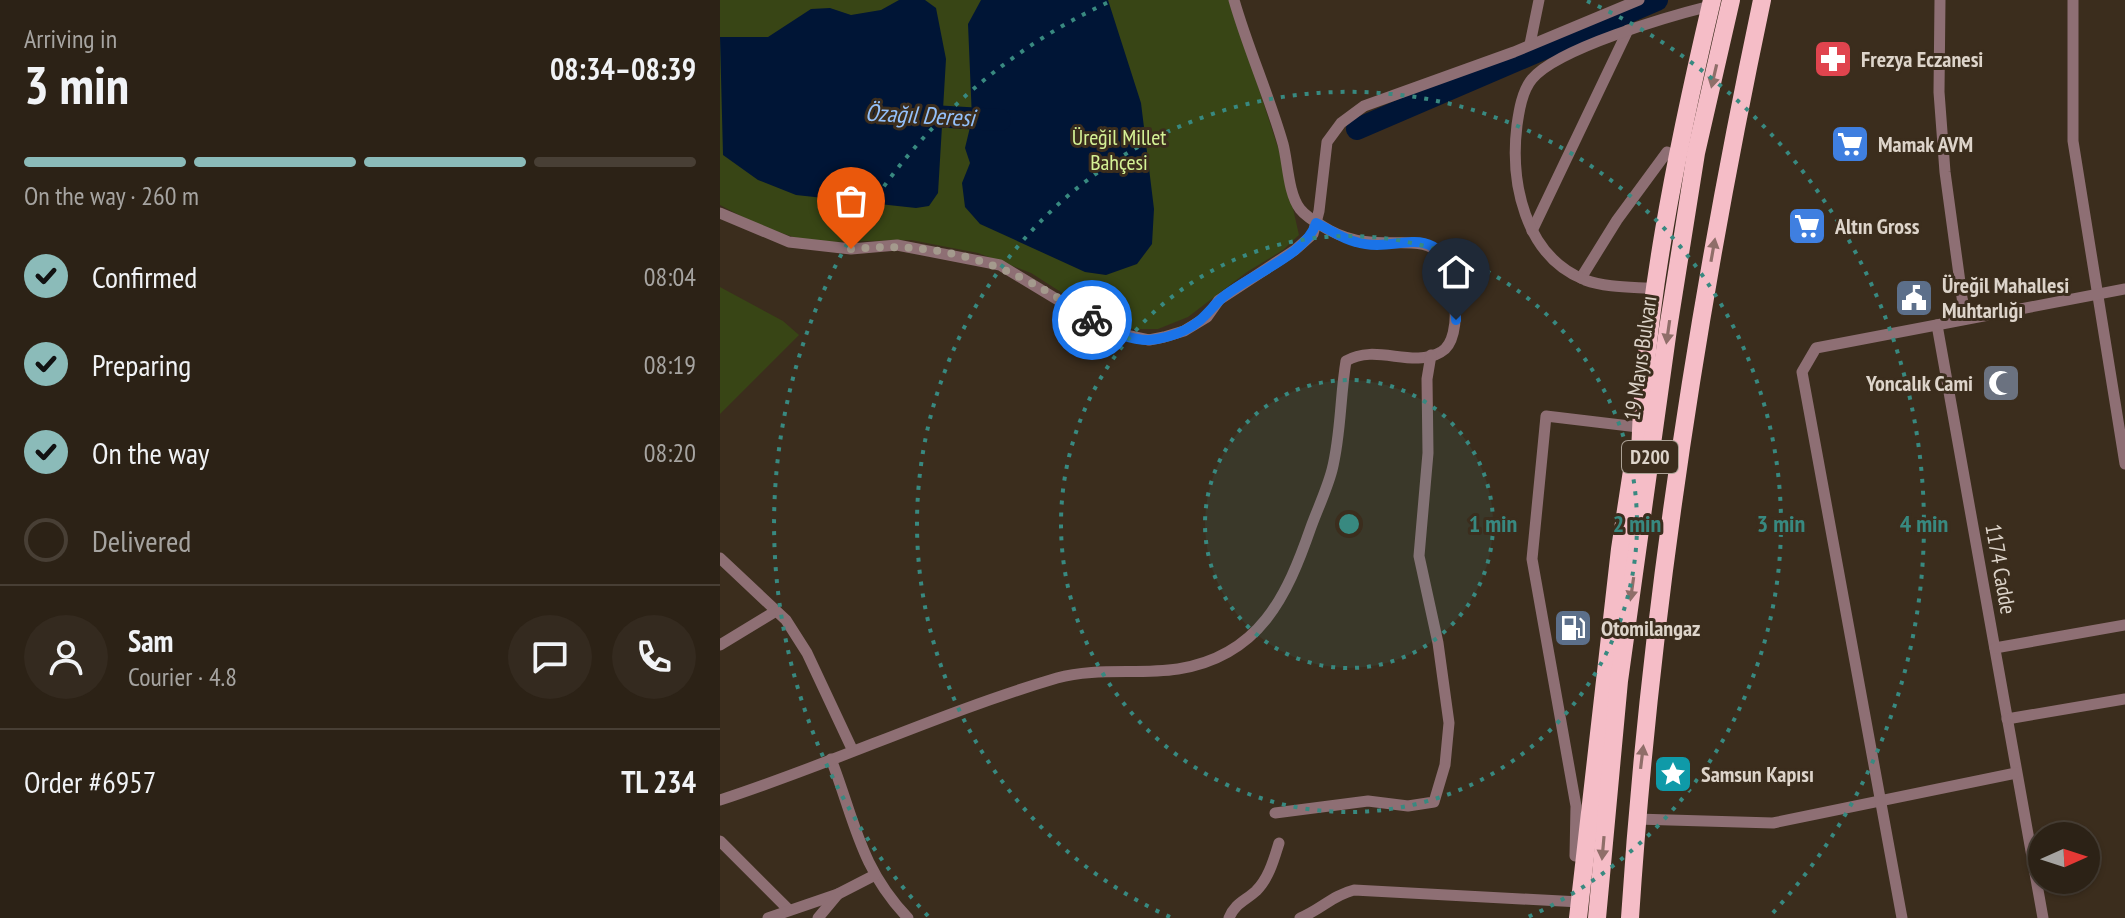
<!DOCTYPE html>
<html lang="en">
<head>
<meta charset="utf-8">
<style>
	:root { --surface:#2c2216; --page:#342a1f; --text:#f1f3f6; --muted:#a6a4a1; --line:#483f35; --accent:#8bbbb9 }
	body { margin:0; font-family:"PT Sans Narrow",sans-serif; background:var(--page); color:var(--text); height:100vh; display:flex; flex-direction:column; font-size:30px; white-space:nowrap }
	* { box-sizing:border-box; margin:0 }
	p { font-size:26px; color:var(--muted) }
	.icon { flex:none; width:44px; height:44px; fill:none; stroke:currentColor; stroke-width:2; stroke-linecap:round; stroke-linejoin:round }
	.map { position:relative; flex:1; overflow:hidden }
	.sheet { display:flex; flex-direction:column; background:var(--surface); width:720px }
	.sheet>* { flex:none }
	.needle { width:52px; rotate:87deg }
	.buttons { position:absolute; left:1308px; top:822px; display:grid; gap:16px }
	.buttons a { display:grid; place-items:center; width:72px; height:72px; border-radius:50%; background:var(--surface); box-shadow:0 2px 6px #0004,0 0 0 2px var(--line); font-size:40px }
	.pin { position:absolute; display:grid; place-items:center; width:68px; height:68px; color:#fff; margin:-82px -34px; border-radius:50% 50% 50% 0; rotate:-45deg; box-shadow:0 0 8px #0007 }
	.pin .icon { rotate:45deg }
	.courier { position:absolute; display:grid; place-items:center; width:80px; height:80px; margin:-40px; border:6px solid #1a73e8; border-radius:50%; background:#fff; color:#222; box-shadow:0 2px 10px #0007 }
	.summary em { font-style:normal; font-weight:600 }
	.summary div { display:flex; flex-direction:column-reverse }
	.summary { display:flex; align-items:center; justify-content:space-between; height:136px; padding:0 24px }
	h1 { font-size:52px; font-weight:600; line-height:60px }
	.bar { display:grid; grid-template-columns:repeat(4,1fr); gap:12px 8px; align-content:center; height:96px; padding:0 24px }
	.bar i { height:10px; border-radius:6px; background:var(--line) }
	.bar .selected { background:var(--accent) }
	.bar p { grid-column:span 4 }
	.line { display:flex; align-items:center; gap:20px; padding:0 24px; border-top:2px solid var(--line) }
	.line div { flex:1 }
	.round { display:grid; place-items:center; flex:none; width:84px; height:84px; border-radius:42px; background:var(--page) }
	ol { padding:0 24px; list-style:none }
	li { display:flex; align-items:center; gap:24px; height:88px }
	li p { margin-inline-start:auto }
	li .icon { padding:8px; border-radius:50%; background:var(--accent); color:#111; stroke-width:4 }
	li:last-child { color:var(--muted) }
	li i { width:44px; height:44px; border:4px solid var(--line); border-radius:50% }
	main { display:flex; flex:1; min-height:0 }
	.map>svg:first-child { display:block }
</style>
</head>
<body>
<main>
<section class="sheet">
<div class="summary"><div><h1>3 min</h1><p>Arriving in</p></div><em>08:34–08:39</em></div>
<div class="bar"><i class="selected"></i><i class="selected"></i><i class="selected"></i><i></i><p>On the way · 260 m</p></div>
<ol>
<li><svg class="icon" aria-label="check" viewBox="0 0 24 24"><path d="M5 12l5 5 9-10"/></svg>Confirmed<p>08:04</p></li>
<li><svg class="icon" aria-label="check" viewBox="0 0 24 24"><path d="M5 12l5 5 9-10"/></svg>Preparing<p>08:19</p></li>
<li><svg class="icon" aria-label="check" viewBox="0 0 24 24"><path d="M5 12l5 5 9-10"/></svg>On the way<p>08:20</p></li>
<li><i></i>Delivered</li>
</ol>
<div class="line" style="height:144px"><a class="round"><svg class="icon" aria-label="person" viewBox="0 0 24 24"><circle cx="12" cy="8" r="4"/><path d="M4 21q1-7 8-7t8 7"/></svg></a><div><b>Sam</b><p>Courier · 4.8</p></div><a class="round"><svg class="icon" aria-label="chat" viewBox="0 0 24 24"><path d="M4 5h16v11H9l-5 4z"/></svg></a><a class="round"><svg class="icon" aria-label="phone" viewBox="0 0 24 24"><path d="M5 4h4l2 5-3 2q2 4 5 5l2-3 5 2v4C11 20 4 13 5 4z"/></svg></a></div>
<div class="line" style="height:104px"><div>Order #6957</div><b>TL 234</b></div>
</section>
<div class="map">
<svg width="1405" height="918" viewBox="0 0 1405 918">
	<rect width="100%" height="100%" fill="#3b2d1d"/>
	<g fill="#384515">
		<path d="M0,0H510L562,160L579,235L563,250L527,272L468,317L438,329H410L383,319L311,273L258,253L191,240L106,242L79,239L38,225L0,205Z"/>
		<path d="M0,287L63,321L79,335L0,414Z"/>
	</g>
	<g fill="#001536">
		<path d="M179,0H205L216,8L226,59L218,193L209,206L196,208L76,195L38,180L3,155L0,37H48L91,9L110,8L131,15L161,10Z"/>
		<path d="M261,0H388L421,103L434,209L432,244L417,264L386,275L365,272L260,224L245,207L242,183L250,163L245,148L252,119L248,24Z"/>
	</g>
	<g fill="none" stroke-linecap="round" stroke-linejoin="round">
		<g stroke="#001536" stroke-width="22">
			<path d="M195,115L280,120"/>
			<path d="M637,129L937,0"/>
		</g>
		<g stroke="#8e6f74" stroke-width="11">
			<path d="M1220,0L1219,92L1225,172L1245,319"/>
			<path d="M1353,0V141L1405,464"/>
			<path d="M810,44L819,0"/>
			<path d="M0,213L69,242L131,249L177,245L280,265L391,332L429,340L444,337L464,331L487,317L499,300L575,250L593,234L599,211L607,142L621,123L644,106L794,52L919,0"/>
			<path d="M812,231L908,30"/>
			<path d="M861,278L897,220L947,152"/>
			<path d="M937,289C915,287 887,288 865,280C804,256 790,181 797,125C799,111 802,91 812,79C838,48 950,16 990,6"/>
			<path d="M1217,325L1323,918"/>
			<path d="M0,558L66,620L87,653L132,749"/>
			<path d="M0,645L56,611"/>
			<path d="M1275,648L1405,625"/>
			<path d="M1287,719L1405,699"/>
			<path d="M111,759C135,821 140,868 188,918"/>
			<path d="M0,800C114,763 222,712 337,678C376,667 419,675 458,669C540,656 567,596 591,527C598,508 607,489 612,470C621,435 620,397 626,361C656,343 692,369 721,352C734,345 736,322 735,308C728,203 676,266 609,230C599,224 587,218 580,209C568,193 568,163 563,144C549,95 528,49 514,0"/>
			<path d="M555,813L648,801L688,806L714,802L725,765L729,723L718,643L699,556L708,453L707,379L711,355"/>
			<path d="M916,819L1053,823L1296,773"/>
			<path d="M0,841L69,910"/>
			<path d="M855,856L856,806L812,559L826,416L918,427"/>
			<path d="M48,918L118,894L155,875"/>
			<path d="M98,918L118,894"/>
			<path d="M509,918C515,903 525,901 536,891C549,878 554,859 559,843"/>
			<path d="M580,918C600,910 613,895 634,890L860,902"/>
			<path d="M1182,918L1082,372L1096,348L1405,289"/>
		</g>
		<g stroke="#f5bdc7" stroke-width="18">
			<path d="M920,463C922,316 958,144 992,0"/>
			<path d="M858,918L900,549L915,451"/>
			<path d="M877,918L899,681L948,329L976,153L1011,0"/>
			<path d="M910,918C930,609 978,303 1042,0"/>
		</g>
	</g>
	<defs><path id="oneway-solid" d="M-6-.8H1V-3.2L6.5 0L1 3.2V.8H-6Z" transform="scale(2)"/></defs>
	<g fill="#8f6e69">
		<use href="#oneway-solid" transform="translate(994 76) rotate(103)"/>
		<use href="#oneway-solid" transform="translate(993 250) rotate(-80)"/>
		<use href="#oneway-solid" transform="translate(948 332) rotate(98)"/>
		<use href="#oneway-solid" transform="translate(912 589) rotate(98)"/>
		<use href="#oneway-solid" transform="translate(922 757) rotate(-83)"/>
		<use href="#oneway-solid" transform="translate(883 848) rotate(95)"/>
	</g>
	<g fill="none" stroke-linecap="round" stroke-linejoin="round">
		<path stroke="#a49a8d" stroke-width="8" stroke-dasharray="0 14.4" d="M131,249C229,240 292,265 372,320"/>
		<path stroke="#1a73e8" stroke-width="10" d="M372,320C389,331 408,340 429,340C440,339 455,335 465,330C482,322 489,310 502,298C527,276 587,255 596,223C609,229 622,239 636,242C655,248 674,243 692,242C735,240 734,290 736,320"/>
	</g>
	<circle cx="629" cy="524" r="144" fill="#388980" fill-opacity=".12"/>
	<g fill="none" stroke="#388980" stroke-width="4" stroke-dasharray="4 8">
		<circle cx="629" cy="524" r="144"/>
		<circle cx="629" cy="524" r="288"/>
		<path d="M450 917A432 432 0 1 1 808 917"/>
		<path d="M208 916A575 575 0 0 1 391 1M867 1A575 575 0 0 1 1050 916"/>
	</g>
	<defs>
		<g id="pharmacy-square" transform="scale(2)"><rect x="-9" y="-9" width="18" height="18" rx="4" fill="#e0444e" stroke="#3b2d1d"/><path d="M-2-6h4v4h4v4h-4v4h-4v-4h-4v-4h4Z" fill="#fff"/></g>
		<g id="supermarket-square" transform="scale(2)"><rect x="-9" y="-9" width="18" height="18" rx="4" fill="#3f7fe0" stroke="#3b2d1d"/><path d="M-6-5.5h2.5l.6 2H6L4.5 2H-2.5L-4.4-4H-6ZM-1.5 3.2a1.3 1.3 0 1 0 .1 0ZM3 3.2a1.3 1.3 0 1 0 .1 0Z" fill="#fff"/></g>
		<g id="civic-square" transform="scale(2)"><rect x="-9" y="-9" width="18" height="18" rx="4" fill="#5c6f8a" stroke="#3b2d1d"/><path d="M-.6-6.5H3V-4.5H.6V-3L4-1V1h2V6H-6V1h2V-1L-.6-3ZM-1.2 2.5V6h2.4V2.5Z" fill="#fff"/></g>
		<g id="mosque-square" transform="scale(2)"><rect x="-9" y="-9" width="18" height="18" rx="4" fill="#6b7280" stroke="#3b2d1d"/><path d="M3.5-4.9A6 6 0 1 0 3.5 4.9A5 5 0 1 1 3.5-4.9Z" fill="#fff"/></g>
		<g id="fuel-square" transform="scale(2)"><rect x="-9" y="-9" width="18" height="18" rx="4" fill="#5c6f8a" stroke="#3b2d1d"/><path d="M-5.5-6h7V0h2V4h1.3V-2.5L3-4.5l.8-.8L6-3V5H2.5V1h-1V6h-7ZM-4.2-4.7v3.2H.2V-4.7Z" fill="#fff"/></g>
		<g id="sight-square" transform="scale(2)"><rect x="-9" y="-9" width="18" height="18" rx="4" fill="#0f9aa8" stroke="#3b2d1d"/><path d="M0-6L1.8-2.2L6-1.7L2.9 1.2L3.7 5.4L0 3.3L-3.7 5.4L-2.9 1.2L-6-1.7L-1.8-2.2Z" fill="#fff"/></g>
	</defs>
	<g fill-rule="evenodd">
		<use href="#pharmacy-square" x="1113" y="59"/>
		<use href="#supermarket-square" x="1130" y="144"/>
		<use href="#supermarket-square" x="1087" y="226"/>
		<use href="#civic-square" x="1194" y="298"/>
		<use href="#mosque-square" x="1281" y="383"/>
		<use href="#fuel-square" x="853" y="628"/>
		<use href="#sight-square" x="953" y="774"/>
	</g>
	<g text-anchor="middle" dominant-baseline="central" stroke-width="6" stroke-linejoin="round" paint-order="stroke">
		<rect fill="#3b2d1d" stroke="#aca296" stroke-width="2" x="902" y="441" width="56" height="32" rx="6"/>
		<g font-size="20" font-weight="bold" fill="#ddd4ca">
			<text x="930" y="457">D200</text>
		</g>
		<g font-size="22" font-weight="bold" fill="#ddd4ca" stroke="#3b2d1d" text-anchor="start">
			<text x="1141" y="59">Frezya Eczanesi</text>
			<text x="1158" y="144">Mamak AVM</text>
			<text x="1115" y="226">Altın Gross</text>
			<text x="1222" y="285">Üreğil Mahallesi<tspan x="1222" dy="25">Muhtarlığı</tspan></text>
			<text x="1253" y="383" text-anchor="end">Yoncalık Cami</text>
			<text x="881" y="628">Otomilangaz</text>
			<text x="981" y="774">Samsun Kapısı</text>
		</g>
		<g font-size="22" fill="#d5f296" stroke="#3b2d1d">
			<text x="399" y="137">Üreğil Millet<tspan x="399" dy="25">Bahçesi</tspan></text>
		</g>
		<g font-size="22" fill="#ddd4ca" stroke="#3b2d1d">
			<text transform="translate(920 358) rotate(-82)">19 Mayıs Bulvarı</text>
			<text transform="translate(1281 569) rotate(80)">1174 Cadde</text>
		</g>
		<g font-size="24" font-style="italic" fill="#94c1fb" stroke="#3b2d1d">
			<text transform="translate(200 115) rotate(3)">Özağıl Deresi</text>
		</g>
	</g>
	<circle cx="629" cy="524" r="12" fill="#388980" stroke="#3b2d1d" stroke-width="4"/>
	<g font-size="24" text-anchor="middle" font-weight="bold" fill="#388980" stroke="#3b2d1d" stroke-width="6" stroke-linejoin="round" paint-order="stroke">
		<text x="773" y="532">1 min</text>
		<text x="917" y="532">2 min</text>
		<text x="1061" y="532">3 min</text>
		<text x="1204" y="532">4 min</text>
	</g>
</svg>
<div class="buttons">
<a><svg class="needle" viewBox="-14 -14 28 28"><path d="M0-13l5 13h-10z" fill="#e53935"/><path d="M0 13l5-13h-10z" fill="#a6a4a1"/></svg></a>
</div>
<div class="pin" style="left:131px;top:249px;background:#ea580c"><svg class="icon" aria-label="bag" viewBox="0 0 24 24"><path d="M5 8h14l-1 12H6zM9 8a3 3 0 0 1 6 0"/></svg></div>
<div class="pin" style="left:736px;top:320px;background:#1f2937"><svg class="icon" aria-label="home" viewBox="0 0 24 24"><path d="M3 11l9-7 9 7M6 9v11h12V9"/></svg></div>
<div class="courier" style="left:372px;top:320px"><svg class="icon" aria-label="bike" viewBox="0 0 24 24"><circle cx="6" cy="16" r="4"/><circle cx="18" cy="16" r="4"/><path d="M6 16l4-8h5l3 8M10 8l3 8H6M13 5h3"/></svg></div>
</div>
</main>
</body>
</html>
